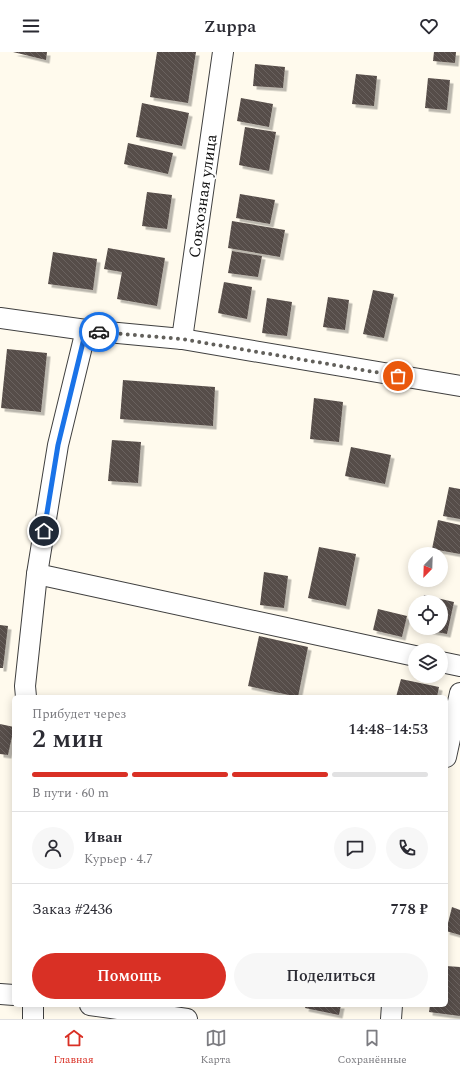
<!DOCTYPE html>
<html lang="ru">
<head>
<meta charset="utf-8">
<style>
	:root { --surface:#fff; --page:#f7f7f7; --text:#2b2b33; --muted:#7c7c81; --line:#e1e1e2; --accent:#d93025 }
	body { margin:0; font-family:Spectral,serif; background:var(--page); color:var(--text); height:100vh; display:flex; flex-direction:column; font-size:15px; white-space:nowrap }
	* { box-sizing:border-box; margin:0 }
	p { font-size:13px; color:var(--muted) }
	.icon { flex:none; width:22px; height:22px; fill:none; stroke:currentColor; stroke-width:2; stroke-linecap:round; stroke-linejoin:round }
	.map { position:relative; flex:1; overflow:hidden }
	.panel { position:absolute; left:12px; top:643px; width:436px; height:312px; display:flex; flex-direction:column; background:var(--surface); border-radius:6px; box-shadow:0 2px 10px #0003 }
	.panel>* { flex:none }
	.needle { width:26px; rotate:203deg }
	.fabs { position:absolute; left:408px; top:495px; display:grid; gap:8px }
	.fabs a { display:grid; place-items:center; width:40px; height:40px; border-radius:50%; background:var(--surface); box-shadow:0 2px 10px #0003; font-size:20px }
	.pin { position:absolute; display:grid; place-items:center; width:34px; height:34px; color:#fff; margin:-17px; border:2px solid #fff; border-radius:50%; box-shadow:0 1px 4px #0007 }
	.courier { position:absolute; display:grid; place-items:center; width:40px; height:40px; margin:-20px; border:3px solid #1a73e8; border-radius:50%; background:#fff; color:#222; box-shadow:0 1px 5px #0007 }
	.headline em { font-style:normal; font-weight:600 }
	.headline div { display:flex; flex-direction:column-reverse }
	.headline { display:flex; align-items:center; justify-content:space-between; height:68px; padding:0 20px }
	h1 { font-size:26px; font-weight:600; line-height:30px }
	.bar { display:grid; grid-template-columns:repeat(4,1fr); gap:6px 4px; align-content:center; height:48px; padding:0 20px }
	.bar i { height:5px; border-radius:3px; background:var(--line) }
	.bar .active { background:var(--accent) }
	.bar p { grid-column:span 4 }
	.line { display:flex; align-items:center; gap:10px; padding:0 20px; border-top:1px solid var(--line) }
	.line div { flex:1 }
	.round { display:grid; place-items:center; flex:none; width:42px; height:42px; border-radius:21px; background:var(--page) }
	.action { display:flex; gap:8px; margin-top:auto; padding:8px 20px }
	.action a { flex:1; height:46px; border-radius:24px; background:var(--accent); color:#fff; font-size:16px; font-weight:600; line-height:46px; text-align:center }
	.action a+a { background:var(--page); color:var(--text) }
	header { display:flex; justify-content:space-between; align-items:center; height:52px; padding:0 20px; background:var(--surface); font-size:18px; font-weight:600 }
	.tab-bar { display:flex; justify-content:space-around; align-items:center; height:56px; border-top:1px solid var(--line); background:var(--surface); font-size:11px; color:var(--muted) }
	.tab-bar a { display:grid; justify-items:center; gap:2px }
	.tab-bar .active { color:var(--accent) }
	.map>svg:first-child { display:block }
</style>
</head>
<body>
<header><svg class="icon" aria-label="menu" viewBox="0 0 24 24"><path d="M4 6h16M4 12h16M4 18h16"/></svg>Zuppa<svg class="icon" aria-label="heart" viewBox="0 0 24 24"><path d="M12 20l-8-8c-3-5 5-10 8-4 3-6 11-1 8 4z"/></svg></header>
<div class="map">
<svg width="460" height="967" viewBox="0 0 460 967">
	<defs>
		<pattern id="building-back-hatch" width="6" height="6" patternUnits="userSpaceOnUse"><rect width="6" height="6" fill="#574d49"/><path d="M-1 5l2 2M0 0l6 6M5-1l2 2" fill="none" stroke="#6a625f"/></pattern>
		<filter id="shadow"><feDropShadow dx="3.5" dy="3.5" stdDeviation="0" flood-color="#0004"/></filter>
	</defs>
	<rect width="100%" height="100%" fill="#fffaed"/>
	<g fill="url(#building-back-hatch)" filter="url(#shadow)">
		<path d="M13,0H47L46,8Z"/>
		<path d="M157,0H196L188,51L150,45Z"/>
		<path d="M434,0H456L455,11L433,9Z"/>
		<path d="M255,12L285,15L283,36L253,34Z"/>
		<path d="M356,22L377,24L374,54L352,52Z"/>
		<path d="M428,26L450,28L447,58L425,56Z"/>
		<path d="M241,46L273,52L269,75L237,69Z"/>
		<path d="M142,51L189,61L182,94L136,85Z"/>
		<path d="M245,75L276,80L269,119L239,113Z"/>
		<path d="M128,91L173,101L168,122L124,112Z"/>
		<path d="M147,140L172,143L167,177L142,174Z"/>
		<path d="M240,142L275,148L270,172L236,166Z"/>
		<path d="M232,169L285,178L280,205L228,196Z"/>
		<path d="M108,196L165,206L157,254L117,247L122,220L104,217Z"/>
		<path d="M232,199L262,204L258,225L228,221Z"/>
		<path d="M53,200L97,207L93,238L48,232Z"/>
		<path d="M224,230L252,235L247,267L218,261Z"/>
		<path d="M373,238L394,242L384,286L363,282Z"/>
		<path d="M328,245L349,248L345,278L323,275Z"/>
		<path d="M267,246L292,250L287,284L262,281Z"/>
		<path d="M7,297L47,301L41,360L1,356Z"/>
		<path d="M123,328L215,335L213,374L120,367Z"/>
		<path d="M314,346L343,350L339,390L310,387Z"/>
		<path d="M112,388L141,390L138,431L108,429Z"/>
		<path d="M351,395L391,403L385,432L345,424Z"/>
		<path d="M449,435L460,437V467L443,464Z"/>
		<path d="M438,468L460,473V502L432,497Z"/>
		<path d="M319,495L356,502L346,554L308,546Z"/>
		<path d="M264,520L288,524L284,556L260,553Z"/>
		<path d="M424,543L454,550L447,582L421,577L441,576V550H422Z"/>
		<path d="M378,557L407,564L402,585L373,578Z"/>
		<path d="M0,573L8,574L3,616H0Z"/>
		<path d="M259,584L308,595L298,645L248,634Z"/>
		<path d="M401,627L439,635L437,645H396Z"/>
		<path d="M0,672L14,675L8,703L0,702Z"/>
		<path d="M452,855L460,858V883L446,879Z"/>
		<path d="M446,914L460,915V964L429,960L430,953H446Z"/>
		<path d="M306,953H341L339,963L305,956Z"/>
	</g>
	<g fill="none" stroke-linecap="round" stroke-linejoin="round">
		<g stroke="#404040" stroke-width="22">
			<g id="minor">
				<path d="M0,266L86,278L182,287L460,334"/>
				<path d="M182,287L223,0"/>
				<path d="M37,522L415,604"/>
				<path d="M441,610L460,614"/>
				<path d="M26,645L25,634L37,522L58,393L86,278"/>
				<path d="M446,705L460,641"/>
				<path d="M0,942L14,943"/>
				<path d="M33,953V967"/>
				<path d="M90,953L187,967"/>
				<path d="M391,967L392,953"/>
			</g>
		</g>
		<use href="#minor" stroke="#fff" stroke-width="20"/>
	</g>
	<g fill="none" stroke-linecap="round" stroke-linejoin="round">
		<path stroke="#62605b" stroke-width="4" stroke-dasharray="0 7.2" d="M99,280L182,287L398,324"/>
		<path stroke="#1a73e8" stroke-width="5" d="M44,479L58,393L86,278L99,280"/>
	</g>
	<g text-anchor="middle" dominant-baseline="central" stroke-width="4" stroke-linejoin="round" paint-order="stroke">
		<g font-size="16" fill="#0d0d0d" stroke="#fff">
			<text transform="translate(203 144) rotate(-82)">Совхозная улица</text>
		</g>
	</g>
</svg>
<div class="fabs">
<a><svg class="needle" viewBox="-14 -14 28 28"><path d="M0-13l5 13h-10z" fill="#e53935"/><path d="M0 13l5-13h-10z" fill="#7c7c81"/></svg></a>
<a><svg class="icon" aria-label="locate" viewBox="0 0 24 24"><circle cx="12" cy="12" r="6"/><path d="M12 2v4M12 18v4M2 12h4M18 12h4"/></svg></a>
<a><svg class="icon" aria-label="layers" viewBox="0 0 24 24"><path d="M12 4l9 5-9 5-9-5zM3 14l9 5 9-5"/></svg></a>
</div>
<div class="pin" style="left:398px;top:324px;background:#ea580c"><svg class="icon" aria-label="bag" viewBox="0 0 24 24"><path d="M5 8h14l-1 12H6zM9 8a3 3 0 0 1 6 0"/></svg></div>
<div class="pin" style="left:44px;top:479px;background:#1f2937"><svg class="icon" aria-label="home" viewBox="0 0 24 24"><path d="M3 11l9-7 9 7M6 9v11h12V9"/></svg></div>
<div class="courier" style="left:99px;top:280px"><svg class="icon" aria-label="car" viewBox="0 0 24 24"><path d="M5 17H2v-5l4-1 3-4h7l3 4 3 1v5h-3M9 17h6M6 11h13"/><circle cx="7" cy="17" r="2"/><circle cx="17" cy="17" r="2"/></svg></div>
<section class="panel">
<div class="headline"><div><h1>2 мин</h1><p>Прибудет через</p></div><em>14:48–14:53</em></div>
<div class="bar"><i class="active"></i><i class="active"></i><i class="active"></i><i></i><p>В пути · 60 m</p></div>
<div class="line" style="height:72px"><a class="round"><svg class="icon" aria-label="person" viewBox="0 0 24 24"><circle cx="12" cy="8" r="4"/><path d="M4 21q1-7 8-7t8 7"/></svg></a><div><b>Иван</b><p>Курьер · 4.7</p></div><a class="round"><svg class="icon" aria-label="chat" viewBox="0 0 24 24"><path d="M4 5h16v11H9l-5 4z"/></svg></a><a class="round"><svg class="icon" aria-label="phone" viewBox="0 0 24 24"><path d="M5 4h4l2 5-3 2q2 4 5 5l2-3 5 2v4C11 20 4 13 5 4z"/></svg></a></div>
<div class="line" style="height:52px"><div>Заказ #2436</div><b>778 ₽</b></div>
<div class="action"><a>Помощь</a><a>Поделиться</a></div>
</section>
</div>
<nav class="tab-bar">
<a class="active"><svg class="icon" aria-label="home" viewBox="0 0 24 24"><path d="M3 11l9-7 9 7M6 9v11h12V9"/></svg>Главная</a>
<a><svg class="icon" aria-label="map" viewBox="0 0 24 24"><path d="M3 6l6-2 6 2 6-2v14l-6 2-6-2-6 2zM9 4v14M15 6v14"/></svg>Карта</a>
<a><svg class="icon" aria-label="saved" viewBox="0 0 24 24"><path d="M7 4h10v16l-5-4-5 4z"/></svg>Сохранённые</a>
</nav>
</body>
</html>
